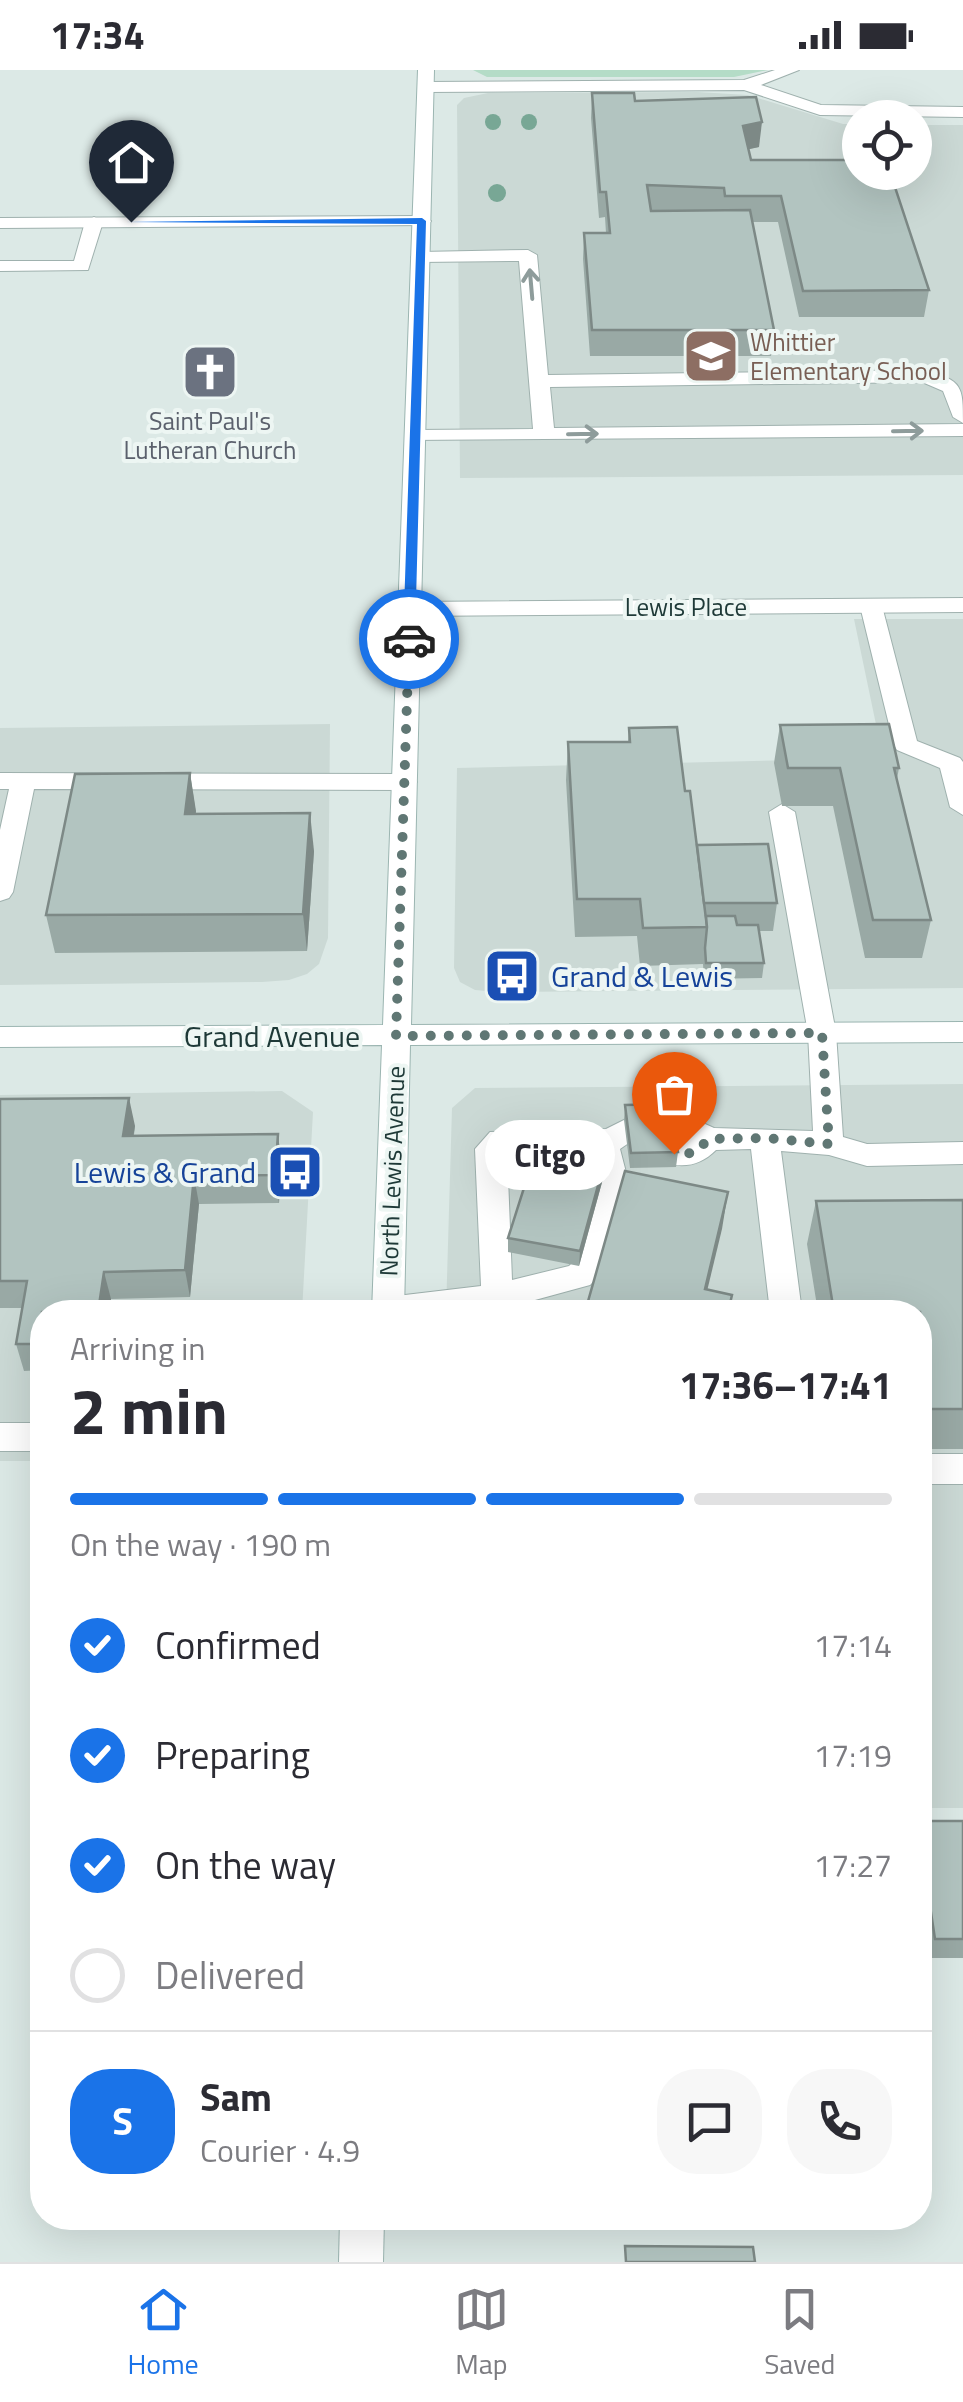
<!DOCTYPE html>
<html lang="en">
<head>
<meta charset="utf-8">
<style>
	:root { --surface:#fff; --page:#f7f7f7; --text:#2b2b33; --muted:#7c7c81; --line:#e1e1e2; --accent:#1a73e8 }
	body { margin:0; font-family:"Titillium Web",sans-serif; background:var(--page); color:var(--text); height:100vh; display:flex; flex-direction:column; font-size:38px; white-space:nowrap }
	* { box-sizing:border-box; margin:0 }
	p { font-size:32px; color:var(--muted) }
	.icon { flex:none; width:55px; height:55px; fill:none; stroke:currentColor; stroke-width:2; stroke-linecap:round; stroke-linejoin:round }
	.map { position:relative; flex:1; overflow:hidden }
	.sheet { position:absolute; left:30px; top:1230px; width:902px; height:930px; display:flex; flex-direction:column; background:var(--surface); border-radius:40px; box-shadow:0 10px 40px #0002 }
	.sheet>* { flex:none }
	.buttons { position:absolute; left:842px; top:30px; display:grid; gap:20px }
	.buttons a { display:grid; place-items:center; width:90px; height:90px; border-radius:50%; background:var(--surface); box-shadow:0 10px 40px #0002; font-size:50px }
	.pin { position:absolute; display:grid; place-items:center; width:85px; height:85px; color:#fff; margin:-102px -42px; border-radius:50% 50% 50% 0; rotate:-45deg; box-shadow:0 0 10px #0007 }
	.pin .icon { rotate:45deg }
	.courier { position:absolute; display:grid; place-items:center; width:100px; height:100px; margin:-50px; border:8px solid #1a73e8; border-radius:50%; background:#fff; color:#222; box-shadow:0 2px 12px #0007 }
	.bubble { position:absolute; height:70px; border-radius:35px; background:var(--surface); box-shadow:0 10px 40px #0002; font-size:32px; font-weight:700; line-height:70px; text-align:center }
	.head em { font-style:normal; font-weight:700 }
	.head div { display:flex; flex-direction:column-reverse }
	.head { display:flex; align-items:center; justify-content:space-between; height:170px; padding:0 40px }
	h1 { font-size:65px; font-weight:700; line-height:75px }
	.bar { display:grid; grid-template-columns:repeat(4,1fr); gap:15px 10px; align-content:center; height:120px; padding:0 40px }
	.bar i { height:12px; border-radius:8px; background:var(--line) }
	.bar .on { background:var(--accent) }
	.bar p { grid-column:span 4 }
	.line { display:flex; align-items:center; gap:25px; padding:0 40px; border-top:2px solid var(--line) }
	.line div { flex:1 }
	.round { display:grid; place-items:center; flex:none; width:105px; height:105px; border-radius:40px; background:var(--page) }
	ol { padding:0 40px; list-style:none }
	li { display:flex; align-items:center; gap:30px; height:110px }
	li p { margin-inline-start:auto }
	li .icon { padding:10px; border-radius:50%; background:var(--accent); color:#fff; stroke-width:4 }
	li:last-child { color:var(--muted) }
	li i { width:55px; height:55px; border:5px solid var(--line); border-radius:50% }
	.status { display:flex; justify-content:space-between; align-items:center; height:70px; padding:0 50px; background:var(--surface); direction:ltr }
	.status svg { height:28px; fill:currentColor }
	.tabs { display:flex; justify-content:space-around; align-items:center; height:140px; border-top:2px solid var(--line); background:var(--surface); font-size:28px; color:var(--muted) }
	.tabs a { display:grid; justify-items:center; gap:5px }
	.tabs .on { color:var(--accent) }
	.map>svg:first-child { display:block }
</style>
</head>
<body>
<div class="status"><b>17:34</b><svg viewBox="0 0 49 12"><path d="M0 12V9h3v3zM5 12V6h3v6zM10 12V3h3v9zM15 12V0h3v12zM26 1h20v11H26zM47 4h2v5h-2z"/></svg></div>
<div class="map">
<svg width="963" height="2192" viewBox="0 0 963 2192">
	<rect width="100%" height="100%" fill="#dce9e6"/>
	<g fill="#cbd9d5">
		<path d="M697,22L748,25L843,54H860V102H915V55H963V405L460,408L457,35L464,28L488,23Z"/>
		<path d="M854,549H963V918L497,922L475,920L460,912L454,898L457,698L883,688Z"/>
		<path d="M330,654L328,868L319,894L307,904L289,910L262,912L0,915V658Z"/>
		<path d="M963,1014V1738H920V1242H446L452,1038L475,1018Z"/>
		<path d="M282,1021L313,1042L302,1242H42V1391H0V1025Z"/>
	</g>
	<path fill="#b4dcc7" d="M473,0H768L734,7H487Z"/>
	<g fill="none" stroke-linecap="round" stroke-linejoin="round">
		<g stroke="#9fb1ae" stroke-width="2">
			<g id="lane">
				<path d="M775,0H799L761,15L821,35L963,37V47L820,45L744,20L426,22L418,17L426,12L744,10Z"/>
				<path d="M94,147L103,152L88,200L0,201V191H74L85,152Z"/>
				<path d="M528,180L537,185L548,305L925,300C963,311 963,316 963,353L953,347L943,321L922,312L550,317L554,358L963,354V366L408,370L405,366L415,360L533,359L519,191L420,192L411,187L420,182Z"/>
				<path d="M871,529L882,536L917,671L960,688L963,692V745L950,737L940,698L897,680L894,675L860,536Z"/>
				<path d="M0,703L405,704L417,712L405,720L34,719L13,822L9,828L0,831V760L9,719H0Z"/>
				<path d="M782,734L795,742L836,963L843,1067L867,1074L963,1072V1094L867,1096L829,1085L781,1081L802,1242H770L751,1079L716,1080C701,1095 684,1099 663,1092L659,1084L663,1076L688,1071L661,1068L656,1060L661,1052L694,1049L714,1058L813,1061L808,963L769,742Z"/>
				<path d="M626,1049L636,1052L641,1060L636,1068L620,1079L629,1114L603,1202L590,1215L513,1236L514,1242H373L377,1231L388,1227L481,1216L475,1079L490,1062L606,1059ZM507,1081H590L599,1114L578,1187L569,1196L512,1210Z"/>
				<rect x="0" y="1353" width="42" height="28"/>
				<rect x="920" y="1384" width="43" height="30"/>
			</g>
		</g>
		<g stroke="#9fb1ae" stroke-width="2">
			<g id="street">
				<path d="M422,146L431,151L428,155L0,158V148Z"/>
				<path d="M963,528V542L410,546L399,539L410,532Z"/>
			</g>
		</g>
		<g stroke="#9bb5b1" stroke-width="2">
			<g id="secondary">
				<path d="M418,0H434L411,955L963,952V972L410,975L404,1242H372L382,975L0,977V957L383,955Z"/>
				<path d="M340,2148H384L383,2192H339Z"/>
			</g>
		</g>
		<use href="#lane" fill="#fff" fill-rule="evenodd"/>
		<use href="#street" fill="#fff" fill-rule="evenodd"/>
		<use href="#secondary" fill="#fff" fill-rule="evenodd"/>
	</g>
	<g fill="#78a795">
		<circle cx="493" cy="52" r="8"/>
		<circle cx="529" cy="52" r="8"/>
		<circle cx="497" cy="123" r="9"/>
	</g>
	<g fill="#99a9a5">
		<path d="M592,23L635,31L759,77L748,79L751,90L929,220L924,247H799L778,152H752L774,260L771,286H590L583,189L584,163H606L605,147L599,148L591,48Z"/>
		<path d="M780,655L899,698L897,709L931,850L922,888H865L833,736H782L774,693Z"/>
		<path d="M629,658L685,721L697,775L777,833L773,861H759L764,893L762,908L704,909L703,894L640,896L637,866L575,867L566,710L568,672H628Z"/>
		<path d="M190,703L196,744L314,781L307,881L55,883L46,845Z"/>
		<path d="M0,1029L135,1056L134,1065L278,1064L281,1091L279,1133L199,1134L190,1227L111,1229L109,1242H42V1300L24,1301L16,1274L22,1238H0Z"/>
		<path d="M625,1035L678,1082L676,1097L630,1098L624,1050Z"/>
		<path d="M605,1090L604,1105L579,1196L508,1182V1168Z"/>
		<path d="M963,1130V1379H920V1242H818L807,1174L816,1131Z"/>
		<path d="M920,1751H963V1888H924L920,1858Z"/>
	</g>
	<g fill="#7d8986">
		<path d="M762,52L759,77L741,81L743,56Z"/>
		<path d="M190,703L196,741L190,782L185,744Z"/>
		<path d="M310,743L314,781L307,881L303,844Z"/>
		<path d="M129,1028L135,1056L129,1093L123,1066Z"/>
		<path d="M278,1064L281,1091L279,1133L275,1105Z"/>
		<path d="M605,1090L604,1105L579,1196L580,1181Z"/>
		<path d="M194,1106L199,1134L190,1227L185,1200Z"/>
		<path d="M728,1122L722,1159L702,1242L705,1219Z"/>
		<path d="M104,1202L111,1229L109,1242H98Z"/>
	</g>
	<g fill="#b2c4c0" stroke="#7d8986" stroke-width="2.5">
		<path d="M592,23H634L635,31L756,27L762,52L743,56L751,90H860V102H890L929,220L803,221L781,126H725L724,118L647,115L651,141L750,140L774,260H592L584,163H610L606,122H600Z"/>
		<path d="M889,654L899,698H894L931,850H873L840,698H788L780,655Z"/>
		<path d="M677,657L685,721H690L707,857L643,858L640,829H577L568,672H630L629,658Z"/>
		<path d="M190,703L185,744L310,743L303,844L46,845L75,704Z"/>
		<path d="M768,774L777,833H704L697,775Z"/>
		<path d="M706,846H735L737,855H758L764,893H706L705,878L707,857Z"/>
		<path d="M129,1028L123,1066L278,1064L275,1105L194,1106L185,1200L104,1202L98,1242H42V1274H16L27,1211H0V1029Z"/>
		<path d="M671,1034L678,1082L631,1083L625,1035Z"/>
		<path d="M537,1077L605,1090L580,1181L508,1168Z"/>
		<path d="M625,1101L728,1122L705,1219L732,1225L728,1242H585Z"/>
		<path d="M963,1130V1339H920V1242H834L816,1131Z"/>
		<path d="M920,1751H963V1869H935L920,1770Z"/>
		<path d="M625,2176L753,2177L755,2192H626Z"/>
	</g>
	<defs><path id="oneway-shaft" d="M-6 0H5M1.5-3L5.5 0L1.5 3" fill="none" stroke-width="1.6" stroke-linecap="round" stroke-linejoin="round" transform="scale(2.5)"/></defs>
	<g stroke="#8e9c9b">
		<use href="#oneway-shaft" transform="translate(531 214) rotate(-95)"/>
		<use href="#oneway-shaft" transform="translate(908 361) rotate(-1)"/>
		<use href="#oneway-shaft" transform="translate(583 364) rotate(-1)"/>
	</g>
	<path fill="#1a73e8" d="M422,148L426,151L415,569L409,573L403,569L417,154L126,152Z"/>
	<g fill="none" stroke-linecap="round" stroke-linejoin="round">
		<path stroke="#607774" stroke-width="10" stroke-dasharray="0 18" d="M409,569L396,966L822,963L829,1074L765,1068L709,1069L694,1083L674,1084"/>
	</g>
	<defs>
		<g id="school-square" transform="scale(2.875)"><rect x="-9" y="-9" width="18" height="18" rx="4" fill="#8d6e63" stroke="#edf6f3"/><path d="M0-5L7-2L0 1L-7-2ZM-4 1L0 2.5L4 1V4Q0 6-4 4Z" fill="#fff"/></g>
		<g id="church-square" transform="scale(2.875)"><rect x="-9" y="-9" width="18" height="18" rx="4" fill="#6b7280" stroke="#edf6f3"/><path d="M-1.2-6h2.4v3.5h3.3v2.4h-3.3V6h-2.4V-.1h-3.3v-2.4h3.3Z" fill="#fff"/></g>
		<g id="bus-square" transform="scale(2.875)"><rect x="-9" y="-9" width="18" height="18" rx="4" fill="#1a4fb4" stroke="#edf6f3"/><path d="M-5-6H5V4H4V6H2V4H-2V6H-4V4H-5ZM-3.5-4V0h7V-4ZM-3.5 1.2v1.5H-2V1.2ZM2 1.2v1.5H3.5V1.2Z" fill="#fff"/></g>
	</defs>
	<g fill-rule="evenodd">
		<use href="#school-square" x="711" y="286"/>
		<use href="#church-square" x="210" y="302"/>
		<use href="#bus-square" x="512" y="906"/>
		<use href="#bus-square" x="295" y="1102"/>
	</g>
	<g text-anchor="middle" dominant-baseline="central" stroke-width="8" stroke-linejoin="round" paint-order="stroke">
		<g font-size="25" fill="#785e54" stroke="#edf6f3" text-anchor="start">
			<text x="750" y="272">Whittier<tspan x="750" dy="29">Elementary School</tspan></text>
		</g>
		<g font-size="25" fill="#5b616d" stroke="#edf6f3">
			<text x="210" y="351">Saint Paul's<tspan x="210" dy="29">Lutheran Church</tspan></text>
		</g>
		<g font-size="25" fill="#1e3937" stroke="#edf6f3">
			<text x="686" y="537">Lewis Place</text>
			<text transform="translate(392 1101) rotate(-88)">North Lewis Avenue</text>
		</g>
		<g font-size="30" fill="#164399" stroke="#edf6f3" text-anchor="start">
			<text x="551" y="906">Grand &amp; Lewis</text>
			<text x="256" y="1102" text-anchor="end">Lewis &amp; Grand</text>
		</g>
		<g font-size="30" fill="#1e3937" stroke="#edf6f3">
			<text x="272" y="966">Grand Avenue</text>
		</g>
	</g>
</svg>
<div class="buttons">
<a><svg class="icon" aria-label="locate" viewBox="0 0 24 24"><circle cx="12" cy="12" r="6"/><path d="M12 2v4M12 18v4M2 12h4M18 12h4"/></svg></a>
</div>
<div class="pin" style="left:674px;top:1084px;background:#ea580c"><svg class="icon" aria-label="bag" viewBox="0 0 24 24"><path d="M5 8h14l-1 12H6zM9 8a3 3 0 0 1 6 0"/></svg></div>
<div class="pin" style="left:131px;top:152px;background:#1f2937"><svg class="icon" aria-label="home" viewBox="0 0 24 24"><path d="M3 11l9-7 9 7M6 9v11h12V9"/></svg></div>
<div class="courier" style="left:409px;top:569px"><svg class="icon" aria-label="car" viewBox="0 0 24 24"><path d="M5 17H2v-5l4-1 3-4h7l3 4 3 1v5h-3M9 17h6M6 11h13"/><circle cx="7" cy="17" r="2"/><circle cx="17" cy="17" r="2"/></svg></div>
<div class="bubble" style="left:485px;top:1050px;width:130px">Citgo</div>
<section class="sheet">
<div class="head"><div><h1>2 min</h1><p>Arriving in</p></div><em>17:36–17:41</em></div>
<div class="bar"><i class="on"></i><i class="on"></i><i class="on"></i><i></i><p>On the way · 190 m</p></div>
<ol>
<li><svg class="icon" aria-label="check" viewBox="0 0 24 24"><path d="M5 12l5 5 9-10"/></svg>Confirmed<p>17:14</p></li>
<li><svg class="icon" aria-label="check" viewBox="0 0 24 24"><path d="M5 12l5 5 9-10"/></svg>Preparing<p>17:19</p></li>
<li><svg class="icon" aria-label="check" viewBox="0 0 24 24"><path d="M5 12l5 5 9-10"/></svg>On the way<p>17:27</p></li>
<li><i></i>Delivered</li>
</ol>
<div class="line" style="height:180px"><b class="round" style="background:var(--accent);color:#fff">S</b><div><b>Sam</b><p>Courier · 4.9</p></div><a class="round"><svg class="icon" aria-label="chat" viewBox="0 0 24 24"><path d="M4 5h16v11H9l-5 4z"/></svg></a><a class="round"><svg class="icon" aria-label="phone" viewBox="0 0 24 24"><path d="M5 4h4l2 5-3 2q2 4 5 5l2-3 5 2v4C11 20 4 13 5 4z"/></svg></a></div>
</section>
</div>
<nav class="tabs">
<a class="on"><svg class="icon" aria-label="home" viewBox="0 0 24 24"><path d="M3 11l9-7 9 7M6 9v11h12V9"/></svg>Home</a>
<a><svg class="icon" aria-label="map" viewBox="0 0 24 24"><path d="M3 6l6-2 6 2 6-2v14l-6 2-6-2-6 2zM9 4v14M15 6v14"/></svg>Map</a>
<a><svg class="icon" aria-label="saved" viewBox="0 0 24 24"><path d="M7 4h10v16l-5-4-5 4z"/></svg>Saved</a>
</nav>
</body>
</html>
